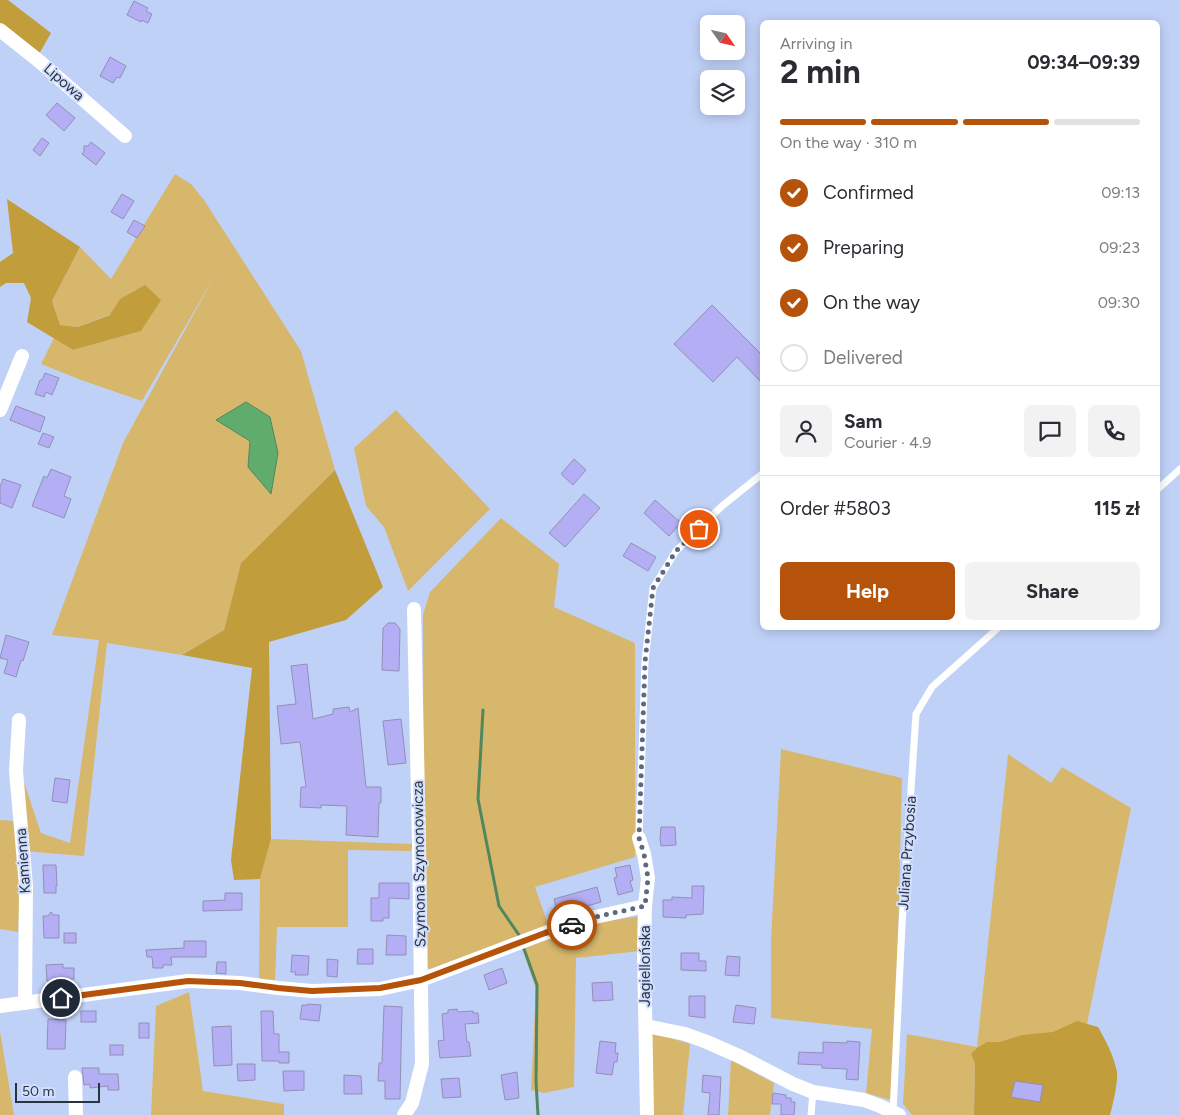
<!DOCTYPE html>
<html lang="en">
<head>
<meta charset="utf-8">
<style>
	:root { --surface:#fff; --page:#f2f2f3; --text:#2b2b33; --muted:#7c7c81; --line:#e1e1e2; --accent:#b45309 }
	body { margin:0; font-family:Figtree,sans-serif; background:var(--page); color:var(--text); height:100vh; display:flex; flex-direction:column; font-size:19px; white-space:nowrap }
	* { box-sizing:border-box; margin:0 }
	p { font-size:16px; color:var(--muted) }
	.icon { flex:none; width:28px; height:28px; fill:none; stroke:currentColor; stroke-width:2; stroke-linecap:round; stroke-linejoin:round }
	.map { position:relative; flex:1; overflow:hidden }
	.side { position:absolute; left:760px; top:20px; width:400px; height:610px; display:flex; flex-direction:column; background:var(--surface); border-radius:8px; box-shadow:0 2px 12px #0003 }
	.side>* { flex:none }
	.needle { width:32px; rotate:124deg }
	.buttons { position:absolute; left:700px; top:15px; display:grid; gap:10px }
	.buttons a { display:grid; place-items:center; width:45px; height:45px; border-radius:8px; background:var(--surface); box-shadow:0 2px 12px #0003; font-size:25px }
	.scale { position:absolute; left:15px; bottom:12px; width:85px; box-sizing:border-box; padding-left:5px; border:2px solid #2a3140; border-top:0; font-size:14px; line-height:18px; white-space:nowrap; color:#2a3140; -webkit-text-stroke:4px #d1defe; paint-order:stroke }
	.pin { position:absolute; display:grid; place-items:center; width:42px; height:42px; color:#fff; margin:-21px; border:2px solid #fff; border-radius:50%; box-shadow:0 1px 5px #0007 }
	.courier { position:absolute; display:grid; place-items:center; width:50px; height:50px; margin:-25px; border:4px solid #b45309; border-radius:50%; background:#fff; color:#222; box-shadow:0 1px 6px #0007 }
	.headline em { font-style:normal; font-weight:700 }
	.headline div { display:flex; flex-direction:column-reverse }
	.headline { display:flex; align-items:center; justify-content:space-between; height:85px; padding:0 20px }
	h1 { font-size:32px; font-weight:700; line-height:38px }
	.bar { display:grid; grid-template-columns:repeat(4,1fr); gap:8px 5px; align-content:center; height:60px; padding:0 20px }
	.bar i { height:6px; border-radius:4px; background:var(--line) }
	.bar .on { background:var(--accent) }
	.bar p { grid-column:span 4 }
	.line { display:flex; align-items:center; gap:12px; padding:0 20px; border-top:1px solid var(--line) }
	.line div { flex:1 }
	.round { display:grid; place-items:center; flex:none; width:52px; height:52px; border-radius:8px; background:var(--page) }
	ol { padding:0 20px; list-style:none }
	li { display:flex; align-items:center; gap:15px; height:55px }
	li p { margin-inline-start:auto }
	li .icon { padding:5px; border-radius:50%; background:var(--accent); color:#fff; stroke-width:4 }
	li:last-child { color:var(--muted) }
	li i { width:28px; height:28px; border:2px solid var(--line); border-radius:50% }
	.primary-button { display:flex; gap:10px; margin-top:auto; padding:10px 20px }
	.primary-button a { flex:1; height:58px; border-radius:8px; background:var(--accent); color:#fff; font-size:20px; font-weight:700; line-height:58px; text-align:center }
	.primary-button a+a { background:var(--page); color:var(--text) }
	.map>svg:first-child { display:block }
</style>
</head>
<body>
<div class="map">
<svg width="1180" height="1115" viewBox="0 0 1180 1115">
	<rect width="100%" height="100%" fill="#c0d1f8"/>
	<g fill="#d7b76c">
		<path d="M175,174L191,184L204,200L301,351L335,470L241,563L224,630L182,655L107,643L84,856L22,851L18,932L0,929V820L16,821L21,773L41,833L70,843L99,640L52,635L123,443L214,277L142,401L81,380L41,364L54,338L73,350L141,331L160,300L111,314L78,327L60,325L52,301L80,247L111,279Z"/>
		<path d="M396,410L490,509L408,591L384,527L366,506L354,448Z"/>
		<path d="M501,518L559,564L554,607L635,643V857L535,887L549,927L432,970L424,966L423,615L430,592Z"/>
		<path d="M781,749L902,778L894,1101L866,1093L872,1029L771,1018V941Z"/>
		<path d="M1008,754L1051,783L1062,767L1131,808L1087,1024L971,1054L975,1064L974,1115H912L903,1104L907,1034L977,1047Z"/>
		<path d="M271,839L413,844L411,851L348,850V927H277L275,984L259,981L260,879Z"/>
		<path d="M640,916V951L576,958L574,1087L544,1093L531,1090L536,989L522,948L597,923Z"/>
		<path d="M189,992L203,1091L284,1104V1115H151L156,1006Z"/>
		<path d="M0,1031L14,1115H0Z"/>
		<path d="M649,1031L690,1044L683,1115H652Z"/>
		<path d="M731,1060L774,1083L770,1115H728Z"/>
	</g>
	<g fill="#c29d3b">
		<path d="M0,0H8L51,33L39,54L0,24Z"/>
		<path d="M7,199L80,247L52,301L60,325L78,327L110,315L120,299L145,285L161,300L141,331L73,350L27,322L31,298L24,283H6L0,287V262L13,253Z"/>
		<path d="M335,470L383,587L346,620L269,642L271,839L260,879L234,880L231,860L252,668L182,655L224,630L241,563Z"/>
		<path d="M1077,1021L1098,1027C1106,1041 1114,1056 1117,1072C1118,1083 1113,1104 1110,1115H974L975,1064L971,1054L977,1048L987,1042H1000L1022,1035L1053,1032Z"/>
	</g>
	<path fill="#60ac6c" stroke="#50875f" d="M246,402L270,417L278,453L271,494L248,467L250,441L216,420Z"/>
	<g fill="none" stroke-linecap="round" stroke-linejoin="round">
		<g stroke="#50875f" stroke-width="3">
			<path d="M483,710L478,799L499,906L519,935"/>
			<path d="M524,949L537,985L536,1082L538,1115"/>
		</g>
	</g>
	<g fill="#b4aff4" stroke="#928fb6">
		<path d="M134,1L148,8L146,11L152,14L148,23L141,20V22L127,15Z"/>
		<path d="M110,57L126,66L120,78L117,77L113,83L100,76Z"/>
		<path d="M57,103L75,118L64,131L46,115Z"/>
		<path d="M42,138L49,143L40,156L33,150Z"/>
		<path d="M91,142L105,153L96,165L82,154L84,151V146H88Z"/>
		<path d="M122,194L134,201L123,219L111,212Z"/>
		<path d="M134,220L145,226L137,238L127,232Z"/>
		<path d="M712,305L762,355V383L737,357L713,382L674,344Z"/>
		<path d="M45,373L59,378L52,395L46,392L44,397L35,394L40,380H42Z"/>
		<path d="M16,406L45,417L40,432L10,420Z"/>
		<path d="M43,433L54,437L49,448L38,444Z"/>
		<path d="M574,459L586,470L573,485L561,474Z"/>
		<path d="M51,469L71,477L64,496L71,499L64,518L32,506L44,476L47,478Z"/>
		<path d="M3,479L21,485L12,508L0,503V487Z"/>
		<path d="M584,494L600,508L565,547L549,533Z"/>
		<path d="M655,500L681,523L669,536L644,513Z"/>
		<path d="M631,543L656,557L648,571L623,556Z"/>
		<path d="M388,623H395L400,629L399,671L382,670L383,628Z"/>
		<path d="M6,635L29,642L23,661L21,660L16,677L4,673L8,660L0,658Z"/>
		<path d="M307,664L313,719L333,714V709L349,707L350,712L358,708L366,787H381V803H379L378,837L346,835L347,806L321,805V808L300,807L301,787H306L300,742L281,744L277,706L296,704L291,666Z"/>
		<path d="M401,719L406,763L388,765L383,721Z"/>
		<path d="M55,778L70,780L67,803L52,801Z"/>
		<path d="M661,827H675L676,845L661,846L660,839Z"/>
		<path d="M43,865H56L57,886H56V893H44Z"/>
		<path d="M630,865L633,880L630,881L633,891L618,895L614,878L617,877L615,868Z"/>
		<path d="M379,883H409V899L389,898V918H383V921H371V898H379Z"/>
		<path d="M692,886H704L703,914L686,915V918L663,917V900H672V897L692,898Z"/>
		<path d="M597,887L601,902L573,910L574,913L566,915L565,912L558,914L554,899Z"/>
		<path d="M225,893H242V910L203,911V901L225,900Z"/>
		<path d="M51,912L54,915H59V938H44L43,916H48Z"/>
		<rect x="64" y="933" width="12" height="10"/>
		<path d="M387,935L406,936V955H386Z"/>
		<path d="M184,941H206V957H171L172,965H163V968H153L152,957H147L146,950L184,948Z"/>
		<path d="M358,949H373V964H357Z"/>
		<path d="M681,953H699V961H706V971L681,970Z"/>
		<path d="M292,955L309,956L308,975H295L296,972H291Z"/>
		<path d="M727,956L740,957L739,976L725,975Z"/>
		<path d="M327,959L338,960L337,977L327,976Z"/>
		<path d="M217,962H226V974L216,973Z"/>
		<path d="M63,964V968H74V979H64V981H47L46,965Z"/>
		<path d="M502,968L507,983L489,990L484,975Z"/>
		<path d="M612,982L613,1000L593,1001L592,983Z"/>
		<path d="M689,996H705V1018L689,1016Z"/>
		<path d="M308,1004L321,1005L319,1021L300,1019L302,1005H308Z"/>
		<path d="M736,1005L756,1008L754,1024L733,1022Z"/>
		<path d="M384,1006L402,1007L400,1099H385V1081H378L379,1063H382Z"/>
		<path d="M457,1009L458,1012L473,1011V1013H478L479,1023L465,1024L467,1042H469L471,1056L440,1058L438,1041L444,1040L442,1014L448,1013V1010Z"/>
		<rect x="81" y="1011" width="15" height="11"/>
		<path d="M261,1011H273L274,1034H279V1052H289V1063H279V1061H262Z"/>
		<path d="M48,1019L66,1020L65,1049H47Z"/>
		<rect x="139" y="1023" width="10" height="15"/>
		<path d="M231,1026L232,1065L214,1066L212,1027Z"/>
		<path d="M600,1041L616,1043L615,1053H618L617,1062H614L612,1075L596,1073Z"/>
		<path d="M847,1041L860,1042L858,1080L846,1079L847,1069L822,1068V1065L798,1064L799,1052L823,1053V1042L847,1043Z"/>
		<rect x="110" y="1045" width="13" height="10"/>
		<path d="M237,1064H255V1080L238,1081Z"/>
		<path d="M82,1068H99V1074H118L119,1090H108V1086L90,1088V1084L84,1085Z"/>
		<path d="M283,1071H304V1090L284,1091Z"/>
		<path d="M517,1072L519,1098L505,1100L501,1075Z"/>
		<path d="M344,1075L361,1076L362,1094H344Z"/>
		<path d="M703,1075L721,1077L719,1115H708L710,1093L702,1092Z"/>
		<path d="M459,1078L461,1097L443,1098L441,1079Z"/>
		<path d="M1015,1081L1043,1085L1040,1102L1011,1097Z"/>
		<path d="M773,1093L786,1095V1098H791V1102H795L794,1115H781V1104H772Z"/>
	</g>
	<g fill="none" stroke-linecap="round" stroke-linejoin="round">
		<g stroke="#fff" stroke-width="7">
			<path d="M1158,489L1180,469"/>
			<path d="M639,838L645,662L653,588L676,551L722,506L762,474"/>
			<path d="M893,1112L902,925L916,714L932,687L998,628"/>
			<path d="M811,1115L813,1092"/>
		</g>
		<g stroke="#fff" stroke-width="14">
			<path d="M0,30L39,61L125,136"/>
			<path d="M0,410L22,356"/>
			<path d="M19,720L16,771L26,886L25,1003"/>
			<path d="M639,838L644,854L648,878L645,906L644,950L647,1115"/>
			<path d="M0,1006L188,981L240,983L278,988L312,991L380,989L421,980L545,933L595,917L645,906"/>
			<path d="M646,1026L685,1034L707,1042L741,1057L793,1084L813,1092L864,1100L880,1106L899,1115"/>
			<path d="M75,1077L76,1115"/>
			<path d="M404,1115L412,1103L422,1064L419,844L414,609"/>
		</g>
	</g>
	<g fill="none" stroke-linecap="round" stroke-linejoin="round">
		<path stroke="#5e6980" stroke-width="5" stroke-dasharray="0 9" d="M572,925L595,917L645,906L648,878L644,854L639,838L645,662L653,588L676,551L699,529"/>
		<path stroke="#b45309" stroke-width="6" d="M61,998L188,981L240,983L278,988L312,991L380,988L421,980L545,933L572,925"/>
	</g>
	<g text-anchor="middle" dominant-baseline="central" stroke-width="4" stroke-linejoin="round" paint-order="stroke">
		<g font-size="15" fill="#2a3140" stroke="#d1defe">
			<text transform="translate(64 82) rotate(41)">Lipowa</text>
			<text transform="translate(907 853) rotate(-86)">Juliana Przybosia</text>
			<text transform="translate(23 861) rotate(-94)">Kamienna</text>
			<text transform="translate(419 864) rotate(-91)">Szymona Szymonowicza</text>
			<text transform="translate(645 966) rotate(-90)">Jagiellońska</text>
		</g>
	</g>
</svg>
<div class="buttons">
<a><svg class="needle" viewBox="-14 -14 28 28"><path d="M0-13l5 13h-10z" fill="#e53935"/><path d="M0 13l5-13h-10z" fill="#7c7c81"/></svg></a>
<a><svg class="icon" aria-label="layers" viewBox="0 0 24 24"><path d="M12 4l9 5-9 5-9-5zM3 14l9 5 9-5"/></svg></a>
</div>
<div class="scale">50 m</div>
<div class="pin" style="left:699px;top:529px;background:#ea580c"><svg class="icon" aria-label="bag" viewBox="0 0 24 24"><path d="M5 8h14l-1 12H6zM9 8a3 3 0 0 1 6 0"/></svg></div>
<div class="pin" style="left:61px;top:998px;background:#1f2937"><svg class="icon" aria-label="home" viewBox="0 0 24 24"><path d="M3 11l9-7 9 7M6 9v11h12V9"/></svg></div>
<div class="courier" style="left:572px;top:925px"><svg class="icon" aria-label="car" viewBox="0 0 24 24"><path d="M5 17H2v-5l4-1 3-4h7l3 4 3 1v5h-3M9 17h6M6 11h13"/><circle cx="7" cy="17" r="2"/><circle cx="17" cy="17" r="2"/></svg></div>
<section class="side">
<div class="headline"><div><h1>2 min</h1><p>Arriving in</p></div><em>09:34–09:39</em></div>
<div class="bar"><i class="on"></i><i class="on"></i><i class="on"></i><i></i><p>On the way · 310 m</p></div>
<ol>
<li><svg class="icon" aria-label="check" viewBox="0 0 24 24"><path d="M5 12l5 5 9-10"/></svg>Confirmed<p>09:13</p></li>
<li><svg class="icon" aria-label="check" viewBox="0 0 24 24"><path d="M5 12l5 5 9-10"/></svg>Preparing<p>09:23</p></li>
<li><svg class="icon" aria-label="check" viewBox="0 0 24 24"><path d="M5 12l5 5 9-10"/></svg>On the way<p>09:30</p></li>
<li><i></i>Delivered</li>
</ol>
<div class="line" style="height:90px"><a class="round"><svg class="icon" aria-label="person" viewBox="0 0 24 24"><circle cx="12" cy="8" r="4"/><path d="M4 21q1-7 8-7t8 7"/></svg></a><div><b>Sam</b><p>Courier · 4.9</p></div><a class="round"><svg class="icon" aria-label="chat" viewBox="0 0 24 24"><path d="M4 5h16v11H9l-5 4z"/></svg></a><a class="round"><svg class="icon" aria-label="phone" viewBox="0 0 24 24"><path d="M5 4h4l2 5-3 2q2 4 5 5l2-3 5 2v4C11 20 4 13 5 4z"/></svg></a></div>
<div class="line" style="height:65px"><div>Order #5803</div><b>115 zł</b></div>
<div class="primary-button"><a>Help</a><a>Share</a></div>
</section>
</div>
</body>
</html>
